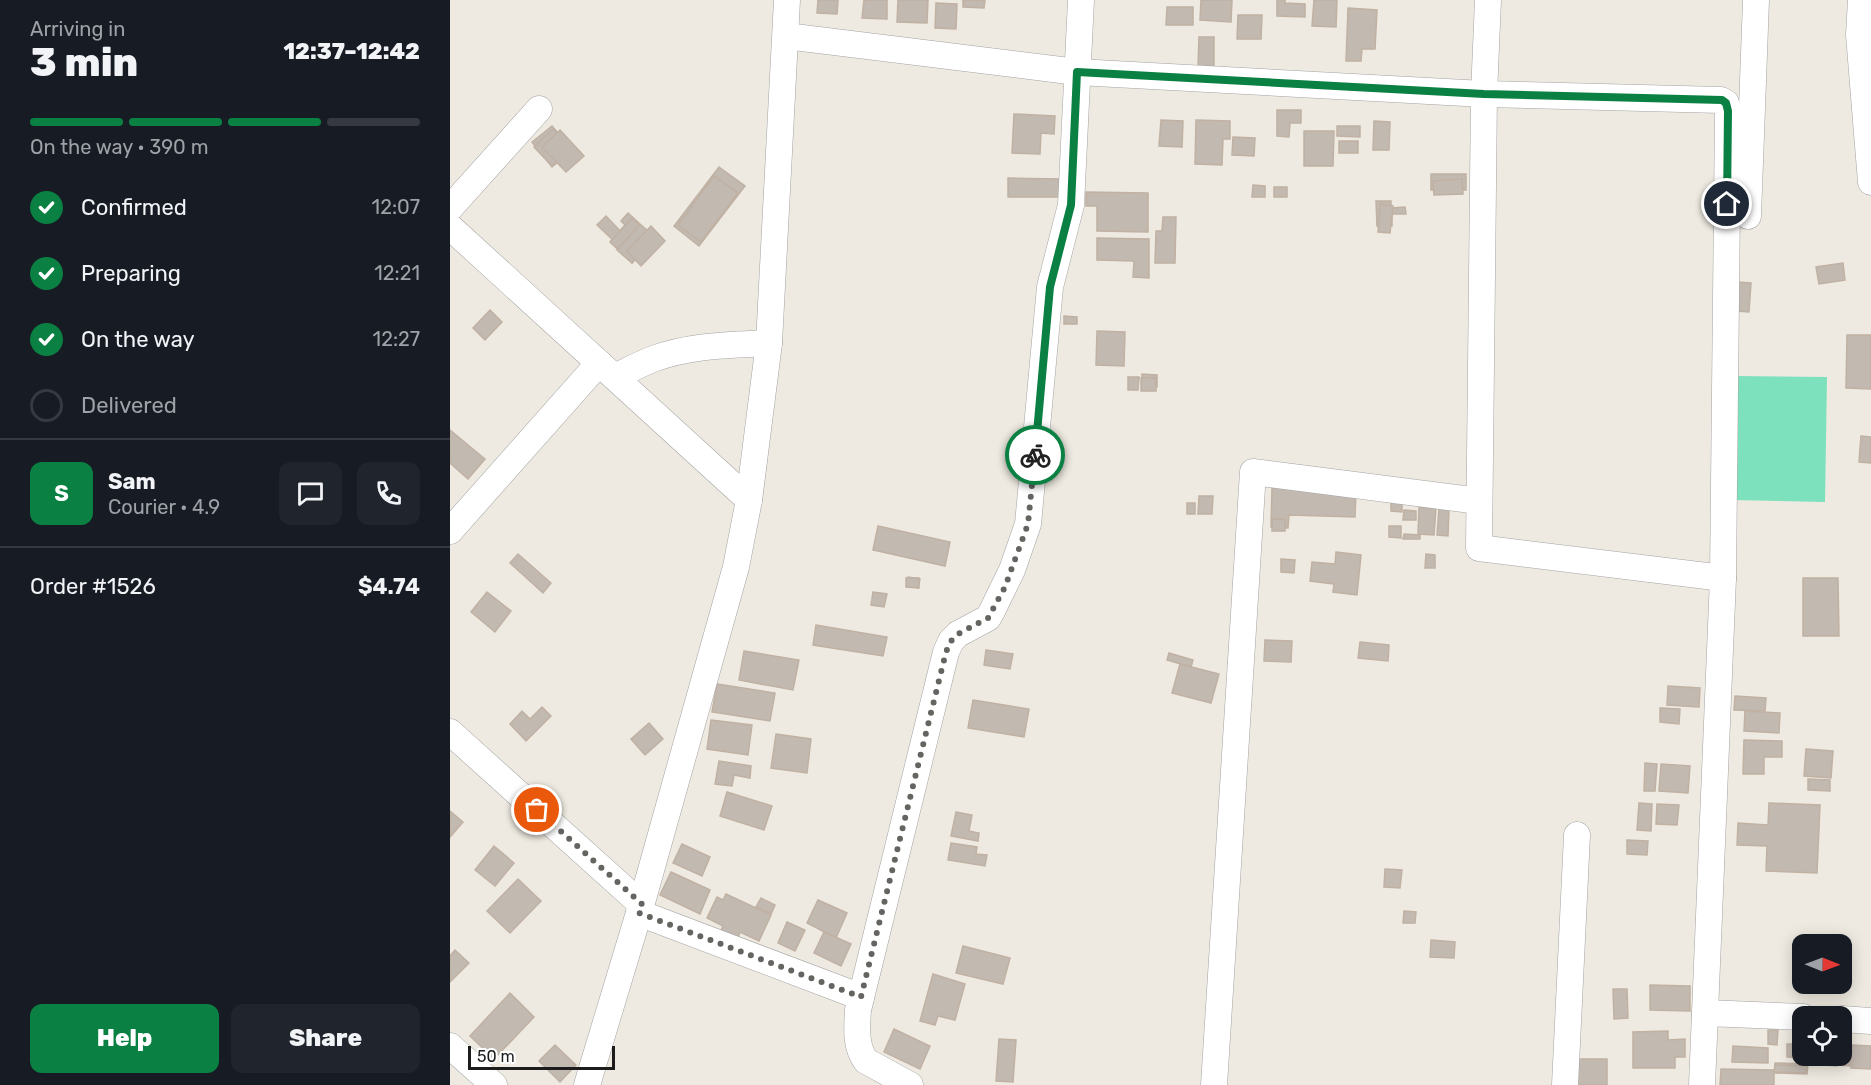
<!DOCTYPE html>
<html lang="en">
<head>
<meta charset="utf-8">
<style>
	:root { --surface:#171b24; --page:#20242c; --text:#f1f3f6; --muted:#9ea1a6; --line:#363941; --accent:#0b8043 }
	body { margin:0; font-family:Rubik,sans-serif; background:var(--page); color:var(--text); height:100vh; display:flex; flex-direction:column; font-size:22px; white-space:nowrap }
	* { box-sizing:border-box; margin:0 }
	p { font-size:20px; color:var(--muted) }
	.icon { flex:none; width:33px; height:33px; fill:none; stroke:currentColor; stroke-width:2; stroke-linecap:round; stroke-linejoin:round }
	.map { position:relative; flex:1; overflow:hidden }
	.panel { display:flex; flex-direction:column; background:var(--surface); width:450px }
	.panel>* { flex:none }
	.needle { width:39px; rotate:91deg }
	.controls { position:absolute; left:1342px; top:934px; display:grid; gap:12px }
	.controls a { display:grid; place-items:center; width:60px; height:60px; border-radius:12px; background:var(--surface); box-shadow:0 3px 15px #0003; font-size:30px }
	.scale { position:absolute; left:18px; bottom:15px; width:147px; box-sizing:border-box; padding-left:6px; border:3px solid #1c1c1c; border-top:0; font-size:16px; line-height:21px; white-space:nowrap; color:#1c1c1c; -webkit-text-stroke:4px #fff; paint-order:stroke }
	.pin { position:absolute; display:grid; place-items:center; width:51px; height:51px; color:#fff; margin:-26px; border:3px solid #fff; border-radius:50%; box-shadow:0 2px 6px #0007 }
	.courier { position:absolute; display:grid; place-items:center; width:60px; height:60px; margin:-30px; border:4px solid #0b8043; border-radius:50%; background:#fff; color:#222; box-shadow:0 2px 8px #0007 }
	.overview em { font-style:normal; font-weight:800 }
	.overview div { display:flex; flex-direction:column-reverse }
	.overview { display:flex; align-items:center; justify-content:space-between; height:102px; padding:0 30px }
	h1 { font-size:39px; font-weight:800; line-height:45px }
	.bar { display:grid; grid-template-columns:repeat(4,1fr); gap:9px 6px; align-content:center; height:72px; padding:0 30px }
	.bar i { height:8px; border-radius:4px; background:var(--line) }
	.bar .selected { background:var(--accent) }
	.bar p { grid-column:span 4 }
	.line { display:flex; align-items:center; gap:15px; padding:0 30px; border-top:2px solid var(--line) }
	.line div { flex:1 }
	.round { display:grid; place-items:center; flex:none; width:63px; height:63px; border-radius:12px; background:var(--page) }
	ol { padding:0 30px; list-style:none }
	li { display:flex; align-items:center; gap:18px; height:66px }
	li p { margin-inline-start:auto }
	li .icon { padding:6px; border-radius:50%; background:var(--accent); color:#fff; stroke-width:4 }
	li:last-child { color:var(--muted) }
	li i { width:33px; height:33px; border:3px solid var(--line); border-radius:50% }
	.primary-button { display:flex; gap:12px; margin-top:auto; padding:12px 30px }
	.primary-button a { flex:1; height:69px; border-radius:12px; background:var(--accent); color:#fff; font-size:24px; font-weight:800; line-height:69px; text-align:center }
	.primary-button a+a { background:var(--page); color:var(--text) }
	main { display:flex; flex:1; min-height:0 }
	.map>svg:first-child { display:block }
</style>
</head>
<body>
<main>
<section class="panel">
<div class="overview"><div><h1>3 min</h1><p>Arriving in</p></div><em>12:37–12:42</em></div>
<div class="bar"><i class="selected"></i><i class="selected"></i><i class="selected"></i><i></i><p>On the way · 390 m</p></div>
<ol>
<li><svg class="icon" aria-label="check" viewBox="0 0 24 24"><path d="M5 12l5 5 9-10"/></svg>Confirmed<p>12:07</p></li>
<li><svg class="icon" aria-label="check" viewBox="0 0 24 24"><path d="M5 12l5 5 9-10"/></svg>Preparing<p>12:21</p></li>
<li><svg class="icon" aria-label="check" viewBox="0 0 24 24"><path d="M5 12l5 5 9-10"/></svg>On the way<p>12:27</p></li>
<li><i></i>Delivered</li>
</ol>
<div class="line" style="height:108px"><b class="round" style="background:var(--accent);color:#fff">S</b><div><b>Sam</b><p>Courier · 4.9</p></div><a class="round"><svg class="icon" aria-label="chat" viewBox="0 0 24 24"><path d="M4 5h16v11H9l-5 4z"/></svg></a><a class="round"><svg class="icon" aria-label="phone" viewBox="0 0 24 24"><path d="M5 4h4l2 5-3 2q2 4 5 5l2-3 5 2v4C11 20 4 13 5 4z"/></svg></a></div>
<div class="line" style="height:78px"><div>Order #1526</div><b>$4.74</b></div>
<div class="primary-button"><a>Help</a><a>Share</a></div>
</section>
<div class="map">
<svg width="1421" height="1085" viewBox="0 0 1421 1085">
	<rect width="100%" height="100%" fill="#eeeae1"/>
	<path fill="#7ce1bc" d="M1284,376L1377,377L1375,502L1282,500Z"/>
	<g fill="#c2b9b1" stroke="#c0b1a3" stroke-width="1.5">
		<path d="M368,0H388L387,14L367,13Z"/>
		<path d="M414,0H437V19L412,18Z"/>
		<path d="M448,0H478L477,23L447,22Z"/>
		<path d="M513,0H535L534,8L513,7Z"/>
		<path d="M751,0H782L781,22L750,20Z"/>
		<path d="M827,0H835V3L855,4V17L827,16Z"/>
		<path d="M864,0H887L886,27L862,26Z"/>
		<path d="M486,3L507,4L506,29L485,28Z"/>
		<path d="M717,7H743V25H716Z"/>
		<path d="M898,8L927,10L925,49H912L911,61H896Z"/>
		<path d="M788,15H812L811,39H787Z"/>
		<path d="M749,37H764V67L748,66Z"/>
		<path d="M827,110H851V123H840L839,137L827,136Z"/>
		<path d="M564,114L605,116L604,134L591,133L590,154L562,153Z"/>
		<path d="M711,120L733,121L732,147L709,146Z"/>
		<path d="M746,120L780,121V139H773L772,165L745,164Z"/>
		<path d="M924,121L940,122L939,150H923Z"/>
		<path d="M102,126L122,150L102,167L82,142Z"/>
		<path d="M887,126H910V137L887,136Z"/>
		<path d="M103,129L121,148L102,166L84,147Z"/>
		<path d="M110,130L134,156L116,172L92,147Z"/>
		<path d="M854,131H884L883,166H854Z"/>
		<path d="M783,137L805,138L804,156L782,155Z"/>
		<rect x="889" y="141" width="19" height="12"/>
		<path d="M269,167L295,186L249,246L224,226Z"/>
		<rect x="981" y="174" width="35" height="16"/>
		<path d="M264,176L288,193L251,242L228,225Z"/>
		<path d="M558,178L611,179V197H558Z"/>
		<path d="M1012,179L1013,194L984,195L983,181Z"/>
		<path d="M803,185L815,186V197H802Z"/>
		<rect x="824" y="187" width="13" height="10"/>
		<path d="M636,192L698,193V232L647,231V206H636Z"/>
		<path d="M926,201H941V208L955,207L956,214H942V226H927Z"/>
		<path d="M930,204L943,206L940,233L928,232Z"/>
		<path d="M178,213L189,223L168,247L161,241L175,225L171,221Z"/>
		<path d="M156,216L172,233L164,241L147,225Z"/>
		<path d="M713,217H726L725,263H705L706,231H712Z"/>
		<path d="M182,218L204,239L182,263L160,242Z"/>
		<path d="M190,224L205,237L182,263L167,250Z"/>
		<path d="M201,226L215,241L191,266L177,251Z"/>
		<path d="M647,238L699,239V278L683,277L684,261L647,260Z"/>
		<path d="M1393,263L1395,280L1369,284L1366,267Z"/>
		<path d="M1287,282L1301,283L1299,312L1286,311Z"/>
		<path d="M40,310L52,322L35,340L23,328Z"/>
		<path d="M614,316L627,317V324H614Z"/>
		<path d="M647,331L675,332L674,366L646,365Z"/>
		<path d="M1397,335H1421V389L1396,388Z"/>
		<path d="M692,374L707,375V387H692Z"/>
		<path d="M678,377H689L688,390H678Z"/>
		<rect x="691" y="378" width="15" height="13"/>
		<path d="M0,430L35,459L18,479L0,463Z"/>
		<path d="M1411,436L1421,437V463L1409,462Z"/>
		<path d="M822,487L906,490L905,517L839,515L838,528L821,527Z"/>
		<path d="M749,496H763L762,514H748Z"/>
		<path d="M941,500L952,501V512L941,511Z"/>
		<rect x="737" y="503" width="8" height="11"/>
		<path d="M969,507L986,508L984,535L968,534Z"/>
		<path d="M989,509H999L998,536L987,535Z"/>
		<path d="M954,510L966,511V520H953Z"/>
		<rect x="822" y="519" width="13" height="12"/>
		<path d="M428,526L500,542L495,566L423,550Z"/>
		<path d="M939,526H951V538L939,537Z"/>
		<path d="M954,534L970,535V539H953Z"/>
		<path d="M886,552L911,555L907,595L883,592L884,584L860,581L862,562L885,564Z"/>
		<path d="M68,554L101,583L93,593L60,563Z"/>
		<path d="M976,554L985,555V568H975Z"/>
		<path d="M831,559L845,560L844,573L831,572Z"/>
		<path d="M458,577L470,579L468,588L457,586Z"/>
		<path d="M456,578H469V588L456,587Z"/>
		<path d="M1353,578H1388L1389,636H1353Z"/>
		<path d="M37,592L61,611L45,632L21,612Z"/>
		<path d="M423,592L437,594L434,607L421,605Z"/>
		<path d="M366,625L437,637L433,656L363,645Z"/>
		<path d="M815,640L842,641L841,662L814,661Z"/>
		<path d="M910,642L939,645L938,661L908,658Z"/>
		<path d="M536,650L563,654L560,669L534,665Z"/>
		<path d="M294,651L349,660L343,690L289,680Z"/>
		<path d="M719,653L743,660L741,667L717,660Z"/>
		<path d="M730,664L769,674L761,703L722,693Z"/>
		<path d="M267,684L325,693L320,721L262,712Z"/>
		<path d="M1218,686L1250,688L1249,707L1217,705Z"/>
		<path d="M1285,696L1316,698L1315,711L1284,710Z"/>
		<path d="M523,700L579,709L574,737L518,728Z"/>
		<path d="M92,707L101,716L76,741L60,724L72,711L80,719Z"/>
		<path d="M1210,708L1230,709L1229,724L1210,722Z"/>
		<path d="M1295,711L1330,713L1329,733L1294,731Z"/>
		<path d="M261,720L302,725L298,755L257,749Z"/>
		<path d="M199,723L213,739L195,755L181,739Z"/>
		<path d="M326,734L361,739L357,773L321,768Z"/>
		<path d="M1294,740L1332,741V757H1314V774H1293Z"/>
		<path d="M1356,749L1383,751L1381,778L1354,776Z"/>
		<path d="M269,761L301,766L300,778L284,775L282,786L265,784Z"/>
		<path d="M1195,763L1207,764L1205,791H1194Z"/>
		<path d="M1211,764L1240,766L1238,793L1209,791Z"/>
		<path d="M1358,779L1380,780V791L1358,790Z"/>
		<path d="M277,792L322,806L314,830L270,816Z"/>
		<path d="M1189,803L1202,804L1201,831L1187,830Z"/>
		<path d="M1319,803L1370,805L1367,873L1316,871L1317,846L1287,845L1288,823L1318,825Z"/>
		<path d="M1207,804L1229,805L1227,825L1206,824Z"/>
		<path d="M0,811L13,822L0,837Z"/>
		<path d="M506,812L522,815L519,831L529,833L528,841L501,836Z"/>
		<path d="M1177,840L1198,841L1197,855L1177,854Z"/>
		<path d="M501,843L527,847L526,854L537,855L535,866L498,860Z"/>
		<path d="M232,844L260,857L252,876L223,863Z"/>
		<path d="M44,846L64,863L45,886L25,870Z"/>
		<path d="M935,869L952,870L950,888L934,887Z"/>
		<path d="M221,872L260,890L250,914L210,895Z"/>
		<path d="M68,879L91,901L60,933L37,911Z"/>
		<path d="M276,894L321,915L309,941L290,932L287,941L270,933L273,926L257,918L267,897L273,900Z"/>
		<path d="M311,898L325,905L321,914L306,907Z"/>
		<path d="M368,900L397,913L386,938L357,923Z"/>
		<path d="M954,911L966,912L965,923H953Z"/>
		<path d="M337,922L355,930L345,951L328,943Z"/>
		<path d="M374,932L401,944L391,966L364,953Z"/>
		<path d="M981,940L1005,942L1004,958L980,957Z"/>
		<path d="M513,946L560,958L553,984L506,973Z"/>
		<path d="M5,950L19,963L0,982V956Z"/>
		<path d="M483,974L515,984L505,1020L488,1016L485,1025L470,1021Z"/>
		<path d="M1200,985L1240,986V1011L1200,1010Z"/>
		<path d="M1163,989H1177L1178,1018L1164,1019Z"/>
		<path d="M60,993L84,1017L44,1059L20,1036Z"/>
		<path d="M1345,1027H1353V1056H1358V1058L1337,1057V1044H1344Z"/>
		<path d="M444,1029L480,1046L470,1069L434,1052Z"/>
		<path d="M1318,1030H1328L1327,1045L1318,1044Z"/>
		<path d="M1218,1031V1040L1235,1039V1057H1225V1068H1183V1032Z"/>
		<path d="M549,1039L566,1040L563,1082L546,1081Z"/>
		<path d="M1392,1041L1401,1042L1400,1066L1388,1065V1056H1392Z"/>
		<path d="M105,1045L126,1065L110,1082L89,1061Z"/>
		<path d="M1402,1045L1421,1046V1069L1401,1068Z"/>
		<path d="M1283,1046L1318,1048V1063L1282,1062Z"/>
		<path d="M1361,1056H1387V1066L1361,1064Z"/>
		<path d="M1123,1059H1157V1085H1122Z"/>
		<path d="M1325,1063L1358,1064L1357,1074L1325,1073Z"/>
		<path d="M1325,1065L1357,1066L1356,1073L1324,1072Z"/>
		<path d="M1271,1069L1324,1070V1085H1270Z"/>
	</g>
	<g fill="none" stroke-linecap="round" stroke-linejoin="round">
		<g stroke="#a3a3a3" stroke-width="27">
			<g id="minor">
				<path d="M1038,0L1034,94L1029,548L1273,578"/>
				<path d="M1411,0L1409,35L1421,182"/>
				<path d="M336,36L627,72L1034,94L1271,100L1276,103L1278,111L1273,578L1252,1085"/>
				<path d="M0,208L89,109"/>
				<path d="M1298,216L1306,0"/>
				<path d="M0,227L299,500"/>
				<path d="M165,377C177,371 190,364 203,359C240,345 280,345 319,343"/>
				<path d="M0,531L149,363"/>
				<path d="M0,732L191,904"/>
				<path d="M189,913L411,997"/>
				<path d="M1255,1013L1353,1017"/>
				<path d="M1392,1019L1421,1021"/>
				<path d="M0,1046L44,1085"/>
				<path d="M137,1085L189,913L286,567L299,500L319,343L337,0"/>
				<path d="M460,1085L416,1061C405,1046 407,1028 408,1010L496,652L501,641L508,634L538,618L542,611L562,570L578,524L600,287L621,205L631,0"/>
				<path d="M764,1085L803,472L1029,501"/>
				<path d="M1115,1085L1127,835"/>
			</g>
		</g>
		<use href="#minor" stroke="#fff" stroke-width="26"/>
	</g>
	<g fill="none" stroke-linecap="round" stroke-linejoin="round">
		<path stroke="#666461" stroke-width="6" stroke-dasharray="0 10.8" d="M87,810L192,904L189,913L411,997L496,652L501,641L508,634L538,618L555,587L578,524L585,455"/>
		<path stroke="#0b8043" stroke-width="8" d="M585,455L600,287L621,205L627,72L1034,94L1272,100L1276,103L1278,111L1277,204"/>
	</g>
</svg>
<div class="controls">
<a><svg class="needle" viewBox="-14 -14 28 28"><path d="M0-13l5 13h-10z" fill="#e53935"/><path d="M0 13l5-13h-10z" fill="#9ea1a6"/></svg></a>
<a><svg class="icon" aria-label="locate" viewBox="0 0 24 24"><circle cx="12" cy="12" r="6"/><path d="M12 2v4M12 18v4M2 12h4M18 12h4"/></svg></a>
</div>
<div class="scale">50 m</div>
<div class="pin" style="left:87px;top:810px;background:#ea580c"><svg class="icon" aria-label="bag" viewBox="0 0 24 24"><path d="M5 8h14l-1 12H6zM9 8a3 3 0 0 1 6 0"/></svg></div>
<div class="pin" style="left:1277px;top:204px;background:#1f2937"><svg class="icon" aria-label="home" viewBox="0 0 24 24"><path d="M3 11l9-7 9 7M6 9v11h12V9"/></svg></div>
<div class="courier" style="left:585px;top:455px"><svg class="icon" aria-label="bike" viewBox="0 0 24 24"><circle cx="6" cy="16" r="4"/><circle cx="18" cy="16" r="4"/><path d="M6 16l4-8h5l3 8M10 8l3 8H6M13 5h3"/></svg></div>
</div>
</main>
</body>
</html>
